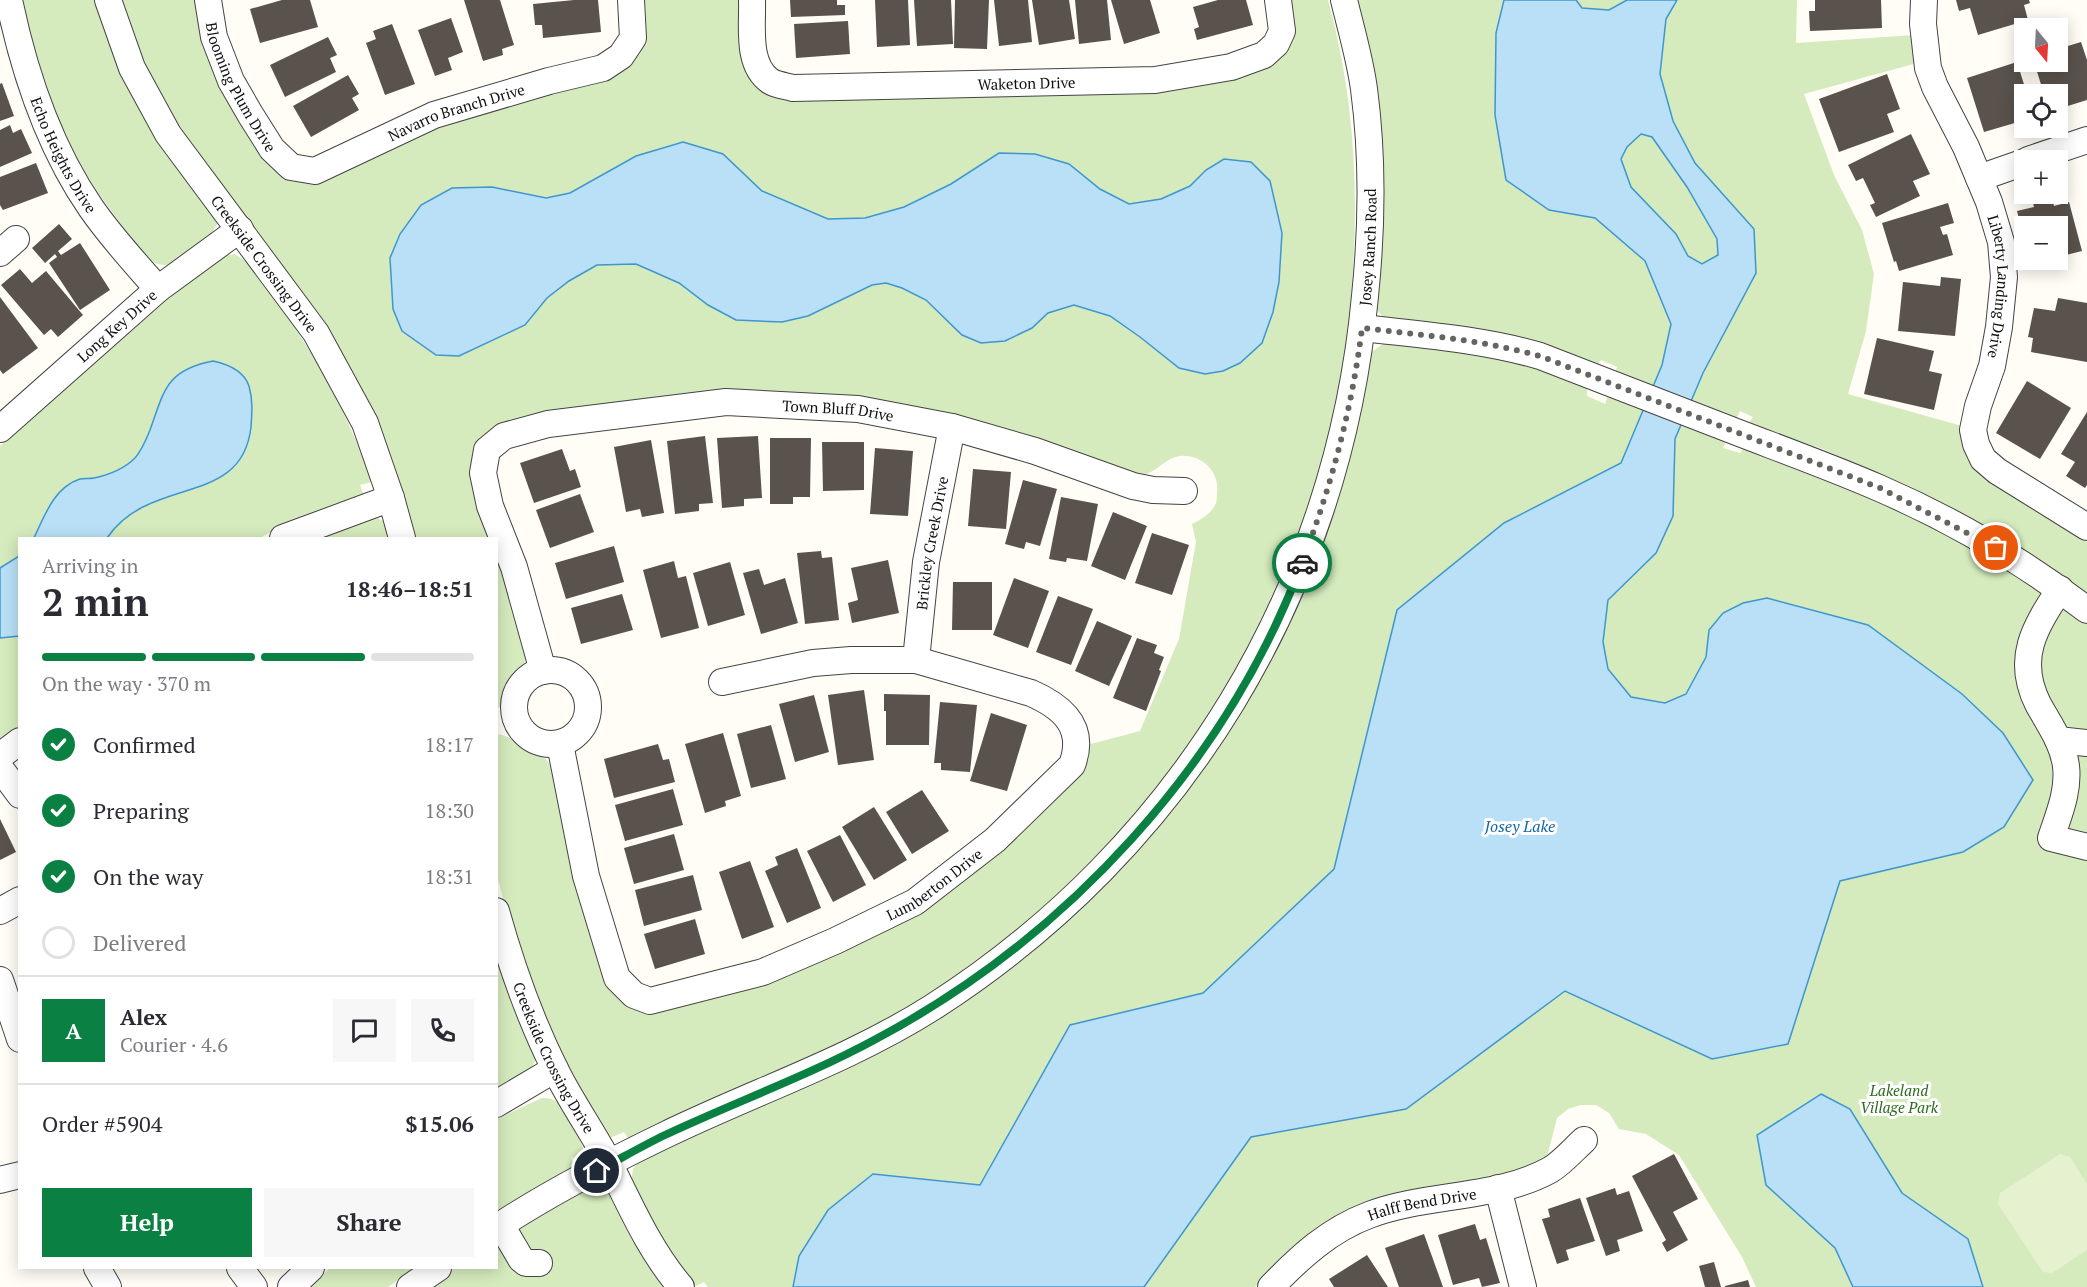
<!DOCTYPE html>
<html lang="en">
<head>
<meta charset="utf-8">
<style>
	:root { --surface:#fff; --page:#f7f7f7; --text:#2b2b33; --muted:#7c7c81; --line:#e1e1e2; --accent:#0b8043 }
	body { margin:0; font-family:"PT Serif",serif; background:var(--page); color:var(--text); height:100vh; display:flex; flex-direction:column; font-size:22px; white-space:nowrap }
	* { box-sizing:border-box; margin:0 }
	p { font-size:20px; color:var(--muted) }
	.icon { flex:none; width:33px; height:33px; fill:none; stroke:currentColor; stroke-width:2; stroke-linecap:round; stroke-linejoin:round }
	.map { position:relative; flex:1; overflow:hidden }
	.drawer { position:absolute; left:18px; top:537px; width:480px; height:732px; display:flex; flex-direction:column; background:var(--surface); border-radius:0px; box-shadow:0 3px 15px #0003 }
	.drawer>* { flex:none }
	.needle { width:39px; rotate:162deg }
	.tools { position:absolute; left:2014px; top:18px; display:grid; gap:12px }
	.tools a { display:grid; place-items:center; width:54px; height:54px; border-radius:0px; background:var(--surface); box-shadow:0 3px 15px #0003; font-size:30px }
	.pin { position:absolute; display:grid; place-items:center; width:51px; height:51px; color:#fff; margin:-26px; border:3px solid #fff; border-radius:50%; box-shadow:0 2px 6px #0007 }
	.courier { position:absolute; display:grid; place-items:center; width:60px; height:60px; margin:-30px; border:4px solid #0b8043; border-radius:50%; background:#fff; color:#222; box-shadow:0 2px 8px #0007 }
	.head em { font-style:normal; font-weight:700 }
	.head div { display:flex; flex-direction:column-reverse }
	.head { display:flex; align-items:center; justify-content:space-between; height:102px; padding:0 24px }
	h1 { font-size:39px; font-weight:700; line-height:45px }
	.bar { display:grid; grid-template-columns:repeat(4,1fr); gap:9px 6px; align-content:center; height:72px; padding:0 24px }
	.bar i { height:8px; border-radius:4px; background:var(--line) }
	.bar .on { background:var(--accent) }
	.bar p { grid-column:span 4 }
	.line { display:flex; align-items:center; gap:15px; padding:0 24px; border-top:2px solid var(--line) }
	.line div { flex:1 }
	.round { display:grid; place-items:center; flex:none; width:63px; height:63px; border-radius:0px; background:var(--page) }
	ol { padding:0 24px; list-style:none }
	li { display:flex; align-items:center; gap:18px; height:66px }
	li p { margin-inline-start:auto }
	li .icon { padding:6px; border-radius:50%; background:var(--accent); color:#fff; stroke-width:4 }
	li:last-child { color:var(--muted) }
	li i { width:33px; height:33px; border:3px solid var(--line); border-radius:50% }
	.action { display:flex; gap:12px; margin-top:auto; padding:12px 24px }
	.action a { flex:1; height:69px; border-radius:0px; background:var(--accent); color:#fff; font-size:24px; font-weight:700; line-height:69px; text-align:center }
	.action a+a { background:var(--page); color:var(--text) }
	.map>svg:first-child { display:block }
</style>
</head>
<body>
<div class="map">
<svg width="2087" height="1287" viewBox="0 0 2087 1287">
	<rect width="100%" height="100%" fill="#fffdf5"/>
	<g fill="#d5ebbd">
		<path d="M22,0H96L216,213L217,224L212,233L172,264C163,266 155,265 148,259C114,215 79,171 57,120C41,82 32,40 22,0Z"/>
		<path d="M118,0H198L264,157L273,169L284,177L434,129L476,113L610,78L642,0H740L761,87L1250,69L1287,0H1328C1356,101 1360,205 1350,309C1346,356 1340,403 1327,448C1275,627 1175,799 1031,920C1016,933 999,944 983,955C949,980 915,1005 878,1025C850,1041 820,1053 791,1066C737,1091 683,1116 629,1140L624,1132L610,1138L601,1129L534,997L513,938L497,875V734C507,735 538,751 545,758C551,765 554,772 557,780L607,983C623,1006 627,1010 655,1012L872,937L1087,745L1140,731L1179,639L1196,542L1192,524C1200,520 1209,515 1214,507C1217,503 1217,498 1217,493C1220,472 1202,454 1180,456C1165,458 1156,473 1139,477L1006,432L637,402L473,458L470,473L474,491L493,538H414L287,278L188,140L157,92L133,43Z"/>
		<path d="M1353,0H1504L1496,33L1549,210L1595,218L1645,262L1671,324L1662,365L1621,463L1504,523L1397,610L1334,869L1203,993L1070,1025L980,1185L872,1174L828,1210L799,1256L793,1287H708L704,1282L696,1286L667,1248L631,1183L633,1169L643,1156L1003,971L1246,701L1286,627L1322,541L1350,456L1365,387L1370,353L1386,342L1486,356L1539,370L1587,387V396L1605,404L1617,367L1601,360L1598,365L1547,347L1384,318L1376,309Z"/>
		<path d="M1576,0H1627L1609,10L1582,8Z"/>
		<path d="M1677,0H1797L1796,43L1915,35L1917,63L1804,94L1834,175L1862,230L1874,274L1866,331L1848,394L1962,426C1962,445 1965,458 1978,472L2087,542V597L1914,490L1823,449L1748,424L1753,417L1740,411L1723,448L1740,453L1744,447L1897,509L1994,560L2087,624V1287H1756L1742,1257L1679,1155L1646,1134L1619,1129L1609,1113L1596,1105H1581L1568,1109L1557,1118L1548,1153L1541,1162L1526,1168L1494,1175L1408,1192L1288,1253L1255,1287H1144L1251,1137L1406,1109L1565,991L1712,1059L1709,630L1706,657L1686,694L1665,703L1631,697L1608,669L1603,642L1608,600L1656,553L1673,516L1675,439L1703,373L1754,229L1695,163L1673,121L1660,74L1666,19Z"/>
		<path d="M1641,134L1652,137L1687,187L1717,239L1718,255L1702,264L1688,256L1676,234L1631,187L1621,159L1627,147Z"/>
		<path d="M235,254L251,265L284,310L314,358L343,412L363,456L371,482L360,485L364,496L276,529L260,538H20L19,730L0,745V446L197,274L223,256Z"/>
		<path d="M367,516C383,518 389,523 393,538H314Z"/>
		<path d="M496,548L526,656C523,675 512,697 497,709Z"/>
		<path d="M496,953L537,1052C534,1077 516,1081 496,1092Z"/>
		<path d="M542,1098C549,1098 555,1099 560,1104C569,1112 582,1141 584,1152L571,1158L575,1167L497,1214V1119Z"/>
		<path d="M602,1186L615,1201L667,1287H424L450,1268H496L497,1240L585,1187Z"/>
		<path d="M330,1268H415L388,1287H310Z"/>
	</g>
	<path fill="#e6f2cf" d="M2060,1154L2070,1157L2087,1184V1250L2052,1273L2043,1272L1998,1204L2000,1193Z"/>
	<g fill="#b9e0f7" stroke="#3f96cf" stroke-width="1.5" fill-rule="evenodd">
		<path d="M1504,0H1576L1582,8L1609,10L1627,0H1677L1666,19L1660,74L1673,121L1695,163L1754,229L1756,273L1703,373L1675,439L1673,516L1656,553L1608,600L1603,642L1608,669L1631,697L1665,703L1686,694L1706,657L1709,630L1723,613L1743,603L1767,598L1868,625L1962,694L2003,733L2033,780L2004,827L1963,852L1840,881L1788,1044L1712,1059L1565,991L1406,1109L1251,1137L1144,1287H793L799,1256L828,1210L873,1174L980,1185L1070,1025L1203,993L1334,869L1397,610L1504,523L1621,463L1662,365L1671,324L1645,261L1595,218L1549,210L1506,180L1495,115L1496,33ZM1641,134L1652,137L1687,187L1717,239L1718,255L1702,264L1688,256L1676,234L1631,187L1621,159L1627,147Z"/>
		<path d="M683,142L723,154L762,191L828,219L865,218L904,207L951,184L999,153L1035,154L1069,164L1100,189L1129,204L1161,199L1190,186L1206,170L1224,159L1251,162L1270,181L1282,233L1279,282L1273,312L1262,343L1240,363L1223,371L1205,374L1179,368L1140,337L1110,316L1074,305L1048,313L1032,328L1005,341L981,343L962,335L926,300L902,288L886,283L872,285L808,316L782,322L736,320L708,305L679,283L636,264L597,265L569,281L547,298L525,325L459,356L436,355L402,331L393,309L390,258L400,234L421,205L452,188L492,187L546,198L570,193L636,156Z"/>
		<path d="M213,361C227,364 244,371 249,386C253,400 252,413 251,427C244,489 189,484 145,506C130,513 116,525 107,538H34C44,517 54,487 80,479C84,478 89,479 94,478C108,475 124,469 135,458C142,450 146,440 150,430C164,391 166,370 213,361Z"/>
		<path d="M19,556V636L0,638V568Z"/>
		<path d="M1821,1094L1850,1109L1902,1193L1968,1239L1983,1287H1853L1835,1248L1766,1185L1757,1135Z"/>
	</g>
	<g fill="#5a524d">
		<path d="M282,0H310L318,27L260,43L250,9Z"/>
		<path d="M464,0H500L514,45L502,49L503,55L483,61Z"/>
		<path d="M574,0H598L601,32L543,38L542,25H535L533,4Z"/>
		<path d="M790,0H837V5H845V15L791,17Z"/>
		<path d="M875,0H908L910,45L877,47Z"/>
		<path d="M914,0H951L953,44L917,46Z"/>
		<path d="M955,0H989L987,49L954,48Z"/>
		<path d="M994,0H1028L1032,42L999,46Z"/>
		<path d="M1032,0H1069L1075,39L1039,45Z"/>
		<path d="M1075,0H1107L1111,40L1079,44Z"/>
		<path d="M1111,0H1150L1160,33L1124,44Z"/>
		<path d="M1218,0H1246L1253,25L1197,40L1194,29L1199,27L1193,7Z"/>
		<path d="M1815,0H1881L1882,28L1810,31L1809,11H1815Z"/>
		<path d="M1956,0H2029L2030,3L2024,5L2028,20L1978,35L1970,8L1959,11Z"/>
		<path d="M451,18L463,52L448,58L452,70L435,76L418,30Z"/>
		<path d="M848,21L850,54L796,58L794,24Z"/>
		<path d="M392,24L415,84L385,95L366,43L376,39L373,31Z"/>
		<path d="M328,37L337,55L330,58L336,72L285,97L270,65Z"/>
		<path d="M2081,42L2087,60V100L2058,109V94H2044L2034,62H2058V49Z"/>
		<path d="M2017,62L2027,94H2025V120L1984,132L1967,78Z"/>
		<path d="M1887,74L1900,109L1887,114L1894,132L1839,152L1819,99Z"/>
		<path d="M348,75L359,94L352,98L359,110L311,137L293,106Z"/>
		<path d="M2,83L14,116L0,121V84Z"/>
		<path d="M10,125L13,133L21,129L32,153L0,167V130Z"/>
		<path d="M1911,134L1930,174L1913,181L1920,196L1876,217L1870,205L1875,203L1863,178L1856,181L1848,165Z"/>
		<path d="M36,163L48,193L3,210L0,205V177Z"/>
		<path d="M2039,194H2051L2054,206L2069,202L2082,251L2058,257V226H2025L2024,238L2017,211L2034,207L2031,196Z"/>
		<path d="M1948,203L1954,223L1940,227L1943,235L1947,234L1953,255L1899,271L1896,261L1894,262L1882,223Z"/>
		<path d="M59,224L72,239L58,251L61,255L80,243L110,290L80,310L49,263L57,257L55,254L45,263L32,248Z"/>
		<path d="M20,269L32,283L46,271L83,315L58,337L51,329L44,335L1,285Z"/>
		<path d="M1941,277L1961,279L1955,336L1898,331L1903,282L1940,286Z"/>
		<path d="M0,297L38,348L3,374L0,370Z"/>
		<path d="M2058,298L2087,303V362L2031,352L2033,338L2028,337L2034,308L2055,311Z"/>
		<path d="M1877,338L1934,351L1929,371L1942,374L1934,410L1864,394Z"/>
		<path d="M2027,381L2071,408L2040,459L1996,433Z"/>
		<path d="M2087,412V485L2085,488L2066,476L2075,462L2061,454Z"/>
		<path d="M705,436L713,503L699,504V511L675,514L667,441Z"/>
		<path d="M758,436L762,498L744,499V506L722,508L717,438Z"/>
		<path d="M770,438H811L810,497H793V504H770Z"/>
		<path d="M651,440L664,513L642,517L640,509L626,512L614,447Z"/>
		<path d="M822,442H864V490L823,491Z"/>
		<path d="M875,448L913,451L908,516L870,514Z"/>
		<path d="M562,449L570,471L575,469L581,487L534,503L520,463Z"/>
		<path d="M973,469L1011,472L1006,529L968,526Z"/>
		<path d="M1023,480L1057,489L1040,546L1026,542L1024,549L1005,544Z"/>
		<path d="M580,494L594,532L550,548L536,510Z"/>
		<path d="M1061,497L1098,504L1087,561L1067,558L1066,562L1049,559Z"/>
		<path d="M1113,512L1147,526L1125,580L1091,566Z"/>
		<path d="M1152,533L1189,545L1172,595L1135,583Z"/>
		<path d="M614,546L624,582L566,599L555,563Z"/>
		<path d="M821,551L822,558L832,557L839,620L805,624L797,553Z"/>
		<path d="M888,560L899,613L852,623L848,603L858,600L851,568Z"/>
		<path d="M674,561L678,578L686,576L699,628L661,638L643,570Z"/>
		<path d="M730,562L745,615L708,626L693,573Z"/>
		<path d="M759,569L764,585L785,578L798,623L761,634L743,573Z"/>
		<path d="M1014,578L1049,591L1028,648L993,635Z"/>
		<path d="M953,582H992V630H952Z"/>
		<path d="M622,594L633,630L581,644L571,608Z"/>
		<path d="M1058,596L1093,609L1071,665L1036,652Z"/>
		<path d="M1097,621L1132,636L1109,686L1075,671Z"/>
		<path d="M1137,638L1157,645L1154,653L1164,657L1159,670L1161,671L1146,711L1113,698Z"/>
		<path d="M864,690L874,760L838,765L828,695Z"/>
		<path d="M884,694L930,695L929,745H886V711H884Z"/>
		<path d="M814,695L829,752L795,762L779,704Z"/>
		<path d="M940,702L977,705L970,772L941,770V763H934Z"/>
		<path d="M991,713L1027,725L1007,791L970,781Z"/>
		<path d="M771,725L786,779L751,788L737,734Z"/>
		<path d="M723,733L741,796L725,801L726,806L705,813L685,744Z"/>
		<path d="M658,744L663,760L669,759L675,782L614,798L604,759Z"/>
		<path d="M673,789L683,825L625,841L615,805Z"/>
		<path d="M922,790L949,831L912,854L886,812Z"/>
		<path d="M874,807L907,860L874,880L842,827Z"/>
		<path d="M0,819L16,852L0,860Z"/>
		<path d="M674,834L684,870L634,884L624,848Z"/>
		<path d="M840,835L866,885L833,902L807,851Z"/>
		<path d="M797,848L821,908L787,923L765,871L778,865L775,857Z"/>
		<path d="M750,861L774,927L742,939L719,872Z"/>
		<path d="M693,875L702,910L644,926L635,890Z"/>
		<path d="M695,919L705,954L655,969L644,934Z"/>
		<path d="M1674,1154L1698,1199L1673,1212L1688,1240L1667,1252L1662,1243L1666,1240L1632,1176Z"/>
		<path d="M1615,1188L1617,1195L1629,1191L1643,1231L1617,1240L1620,1251L1606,1256L1586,1198Z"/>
		<path d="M1580,1198L1595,1241L1566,1250L1569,1260L1557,1264L1542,1219L1550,1217L1548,1209Z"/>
		<path d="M1475,1224L1480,1240L1486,1238L1500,1283L1482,1287L1479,1278L1453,1285L1438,1235Z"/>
		<path d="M1424,1234L1443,1287H1399L1385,1248Z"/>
		<path d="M1367,1255L1388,1287H1334L1329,1279Z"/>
		<path d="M1714,1262L1721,1287H1705L1699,1266Z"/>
		<path d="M1748,1280L1750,1287H1725V1286Z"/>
	</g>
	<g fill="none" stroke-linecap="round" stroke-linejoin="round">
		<g stroke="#444" stroke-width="28">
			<g id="minor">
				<path id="s1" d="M9,0C24,72 49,147 91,208C111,237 135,263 158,289"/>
				<path id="s2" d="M108,0L132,68L168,134L316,333L365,423L391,498L402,538"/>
				<path id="s3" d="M208,0L214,37L231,81L250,114L272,149L291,167L315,171L434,115L549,81L603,68L621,56L633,38L631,0"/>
				<path id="s4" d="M752,0C753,25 746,64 770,81C776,85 786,86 793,88L1155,80L1231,67L1264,55L1276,44L1282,31L1278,0"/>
				<path id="s5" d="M1924,0L1923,24L1928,68L1935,87L1966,147L1989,202L2001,242L2004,277L1999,327L1992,366L1978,406L1973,430L1976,444L1983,459L1997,471L2087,527"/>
				<path d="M2028,160L2087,140"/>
				<path d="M1979,178L2025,162"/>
				<path d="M0,253L16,239"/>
				<path d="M1362,328C1422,335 1482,339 1540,356C1606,382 1673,407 1739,433C1786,451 1833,468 1879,488C1953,520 2023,561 2087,610"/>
				<path id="s6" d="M0,429L158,289L240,229"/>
				<path d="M283,538L391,498"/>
				<path d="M2060,589C2035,627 2015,658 2038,704C2049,724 2063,743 2066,766C2069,791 2059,814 2051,838L2087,847"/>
				<path id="s7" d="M916,660L926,562L952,427"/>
				<circle cx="551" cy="707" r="37"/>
				<path id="s8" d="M543,671L514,567L490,506L483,473L487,450L504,436L548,424L726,402L858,409L952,427L1035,451L1133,486L1153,490L1184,491"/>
				<path d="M2058,740L2087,743"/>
				<path id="s9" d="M560,744L586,876L617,978L634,995L650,1001L763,972L835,941L915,902L995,840L1072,765C1086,727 1063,707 1031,693L916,660H851L813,663L722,682"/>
				<path d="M0,756L20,741"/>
				<path d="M0,768L20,795"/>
				<path d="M0,911L20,900"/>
				<path id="s10" d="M496,911C511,965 530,1019 555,1069C571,1102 593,1132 610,1165C631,1207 650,1251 681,1287"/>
				<path d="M0,980L20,1039"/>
				<path d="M496,1104L555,1069"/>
				<path d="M0,1180L20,1175"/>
				<path d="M1498,1188L1523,1287"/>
				<path d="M501,1225L521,1259L526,1263H539"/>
				<path id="s11" d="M496,1228C549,1193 607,1163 663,1136C753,1092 848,1061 933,1007C1181,848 1338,590 1365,296C1372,228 1373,157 1364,89C1360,59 1351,29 1344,0"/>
				<path d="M97,1268L108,1287"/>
				<path d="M240,1268L254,1287"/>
				<path d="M291,1287L311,1268"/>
				<path d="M410,1287L438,1268"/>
				<path id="s12" d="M1271,1287C1300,1257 1329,1230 1369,1215C1427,1193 1495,1200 1550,1170C1562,1163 1574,1149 1584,1140"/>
			</g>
		</g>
		<use href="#minor" stroke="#fff" stroke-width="26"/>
	</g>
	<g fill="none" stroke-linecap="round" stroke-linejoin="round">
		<path stroke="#646461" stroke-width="6" stroke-dasharray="0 10.8" d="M1302,563C1331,487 1352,409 1362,328C1422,335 1482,340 1540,356L1880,488L1996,548"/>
		<path stroke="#0b8043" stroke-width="8" d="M597,1171C620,1159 642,1146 665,1135C735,1102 808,1076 876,1039C1066,938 1226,765 1302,563"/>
	</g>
	<g text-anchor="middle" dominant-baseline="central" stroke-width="6" stroke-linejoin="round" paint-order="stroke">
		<g font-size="15" fill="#111" stroke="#fff">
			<text stroke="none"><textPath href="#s4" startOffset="344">Waketon Drive</textPath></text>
			<text stroke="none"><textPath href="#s3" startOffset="94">Blooming Plum Drive</textPath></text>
			<text stroke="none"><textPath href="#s3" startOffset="368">Navarro Branch Drive</textPath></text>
			<text stroke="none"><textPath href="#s1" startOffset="165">Echo Heights Drive</textPath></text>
			<text stroke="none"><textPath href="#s11" startOffset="1401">Josey Ranch Road</textPath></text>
			<text stroke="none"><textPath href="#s2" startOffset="309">Creekside Crossing Drive</textPath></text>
			<text stroke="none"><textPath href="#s5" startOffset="302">Liberty Landing Drive</textPath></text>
			<text stroke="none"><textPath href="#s6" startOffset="156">Long Key Drive</textPath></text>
			<text stroke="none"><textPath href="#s8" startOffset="590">Town Bluff Drive</textPath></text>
			<text stroke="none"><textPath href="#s7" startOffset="118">Brickley Creek Drive</textPath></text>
			<text stroke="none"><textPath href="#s9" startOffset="592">Lumberton Drive</textPath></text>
			<text stroke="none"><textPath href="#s10" startOffset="158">Creekside Crossing Drive</textPath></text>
			<text stroke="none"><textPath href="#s12" startOffset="177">Halff Bend Drive</textPath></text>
		</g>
		<g font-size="15" font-style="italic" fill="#2f6b1f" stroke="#fff">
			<text x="1899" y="1090">Lakeland<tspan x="1899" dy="17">Village Park</tspan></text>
		</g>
		<g font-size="16" font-style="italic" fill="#1768a6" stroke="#fff">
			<text x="1520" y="826">Josey Lake</text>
		</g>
	</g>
</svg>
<div class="tools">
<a><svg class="needle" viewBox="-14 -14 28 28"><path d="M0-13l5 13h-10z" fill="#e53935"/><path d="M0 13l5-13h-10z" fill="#7c7c81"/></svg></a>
<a><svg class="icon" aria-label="locate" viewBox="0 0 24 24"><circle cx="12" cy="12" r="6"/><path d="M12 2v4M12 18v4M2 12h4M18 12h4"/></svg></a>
<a>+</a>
<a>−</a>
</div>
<div class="pin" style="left:1996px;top:548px;background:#ea580c"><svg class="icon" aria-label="bag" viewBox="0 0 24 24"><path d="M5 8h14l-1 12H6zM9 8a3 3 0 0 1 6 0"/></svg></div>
<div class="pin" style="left:597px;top:1171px;background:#1f2937"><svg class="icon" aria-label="home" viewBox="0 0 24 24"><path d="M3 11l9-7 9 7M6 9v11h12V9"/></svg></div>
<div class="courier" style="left:1302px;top:563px"><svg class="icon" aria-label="car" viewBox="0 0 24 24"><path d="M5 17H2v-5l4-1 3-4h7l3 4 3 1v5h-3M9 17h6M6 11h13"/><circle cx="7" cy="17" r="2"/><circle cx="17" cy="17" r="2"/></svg></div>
<section class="drawer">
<div class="head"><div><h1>2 min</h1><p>Arriving in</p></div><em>18:46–18:51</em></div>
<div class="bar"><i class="on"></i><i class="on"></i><i class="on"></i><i></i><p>On the way · 370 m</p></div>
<ol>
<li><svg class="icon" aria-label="check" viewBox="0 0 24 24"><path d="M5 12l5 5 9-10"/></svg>Confirmed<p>18:17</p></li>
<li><svg class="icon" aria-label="check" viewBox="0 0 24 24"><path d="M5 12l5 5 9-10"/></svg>Preparing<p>18:30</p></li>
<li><svg class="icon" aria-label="check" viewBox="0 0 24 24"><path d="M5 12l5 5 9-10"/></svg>On the way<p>18:31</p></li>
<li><i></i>Delivered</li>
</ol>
<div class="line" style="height:108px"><b class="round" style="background:var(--accent);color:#fff">A</b><div><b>Alex</b><p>Courier · 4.6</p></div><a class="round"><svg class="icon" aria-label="chat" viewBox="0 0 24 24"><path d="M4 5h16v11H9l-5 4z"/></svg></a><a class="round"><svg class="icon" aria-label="phone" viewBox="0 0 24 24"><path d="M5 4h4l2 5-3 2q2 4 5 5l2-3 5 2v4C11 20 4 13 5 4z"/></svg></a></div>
<div class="line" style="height:78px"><div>Order #5904</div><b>$15.06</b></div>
<div class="action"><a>Help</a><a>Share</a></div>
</section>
</div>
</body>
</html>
